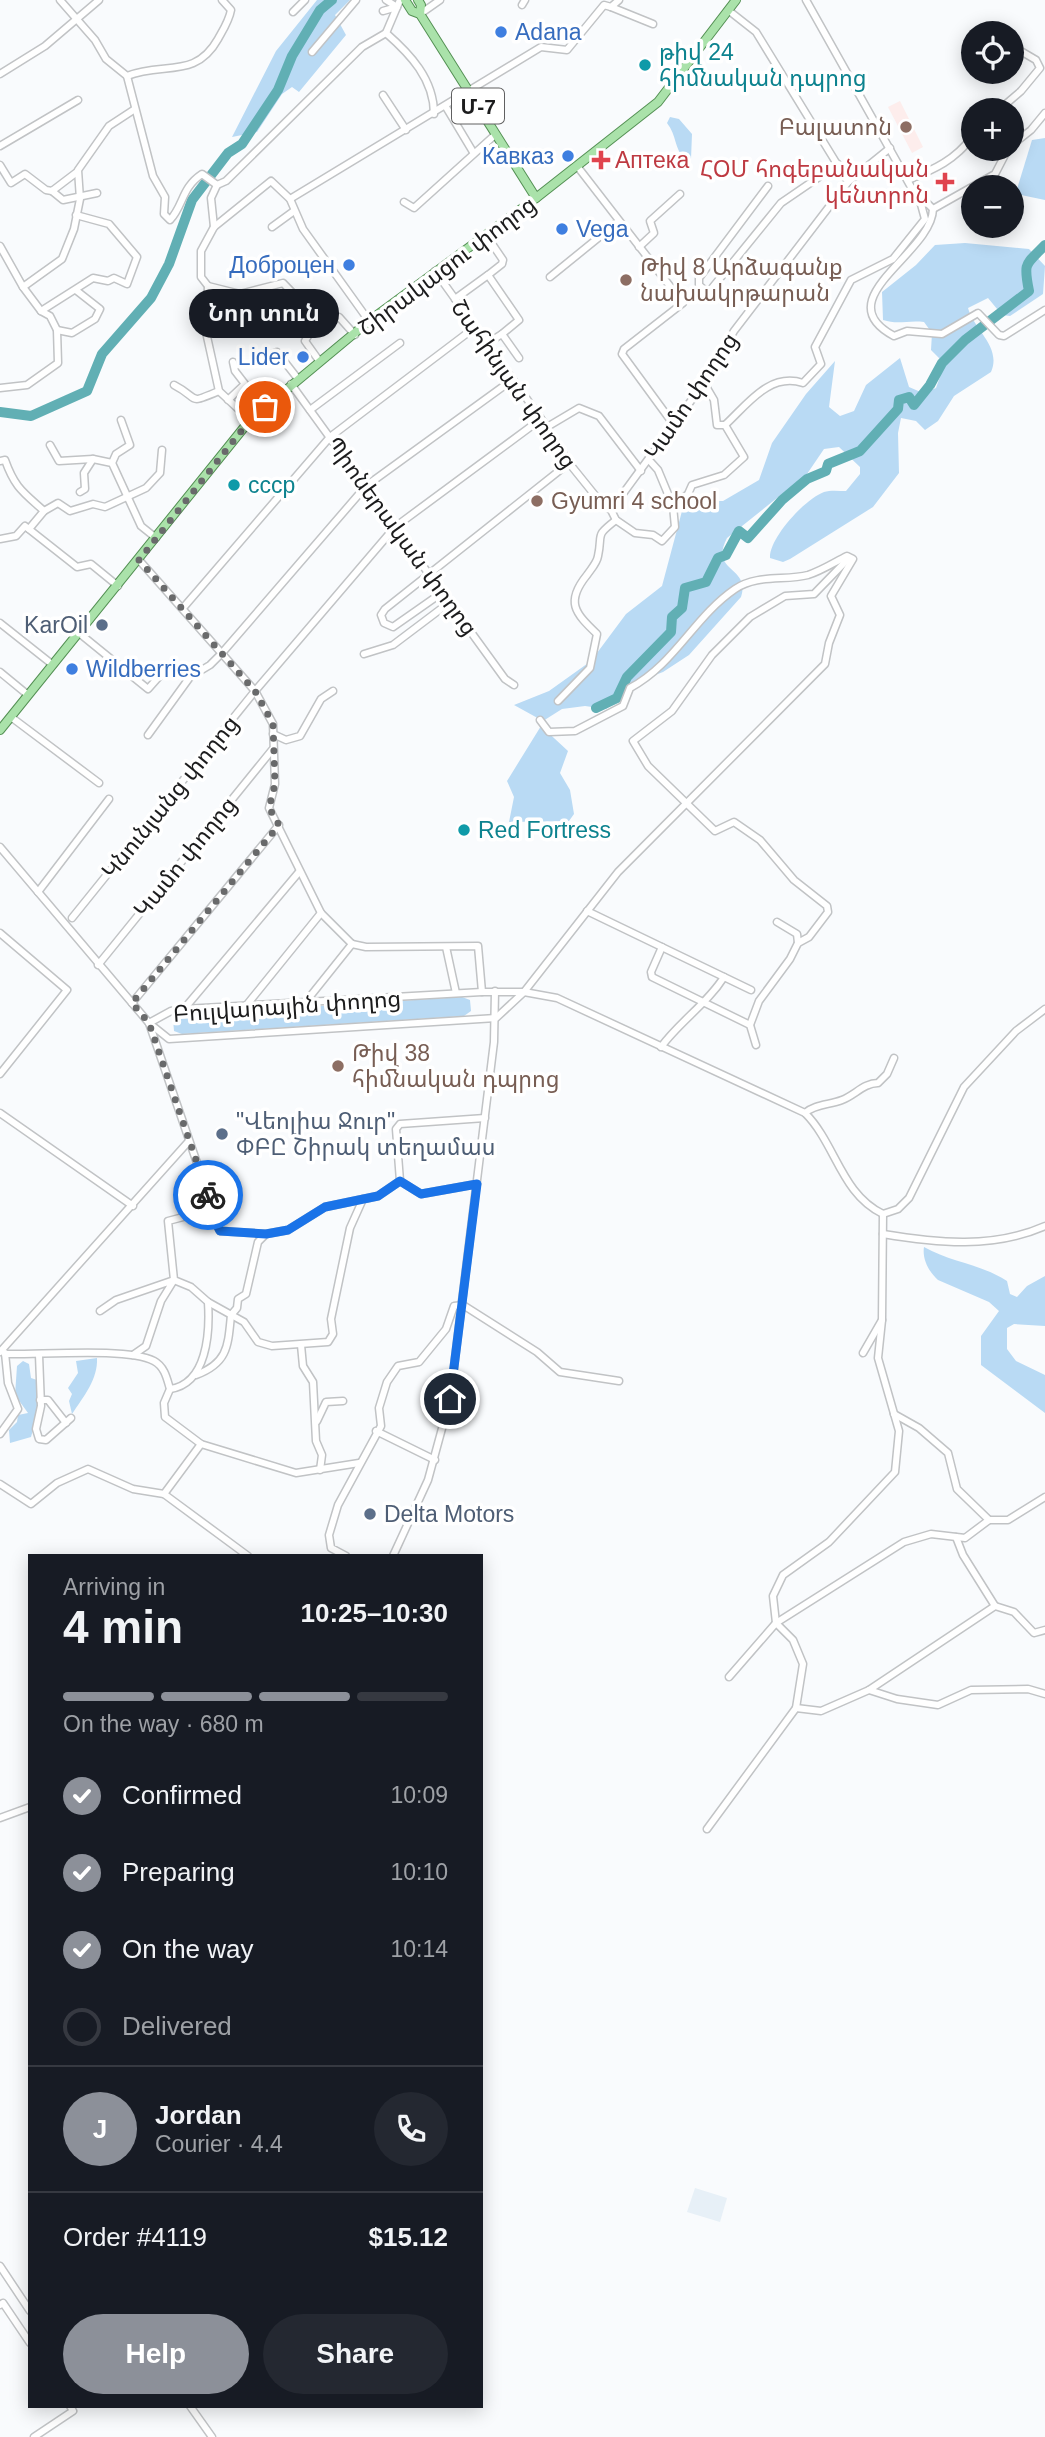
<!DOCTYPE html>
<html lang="en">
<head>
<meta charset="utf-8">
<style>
	:root { --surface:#171b24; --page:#242831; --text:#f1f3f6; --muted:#9ea1a6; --line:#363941; --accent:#8c9099 }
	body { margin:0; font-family:Helvetica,"Noto Sans Armenian",sans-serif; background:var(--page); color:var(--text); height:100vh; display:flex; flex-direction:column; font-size:26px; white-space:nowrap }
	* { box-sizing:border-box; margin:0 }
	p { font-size:23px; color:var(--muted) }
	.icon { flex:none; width:38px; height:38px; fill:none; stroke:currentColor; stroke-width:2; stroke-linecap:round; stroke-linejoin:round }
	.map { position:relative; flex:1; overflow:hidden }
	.sheet { position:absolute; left:28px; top:1554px; width:455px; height:854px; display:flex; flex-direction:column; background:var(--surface); border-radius:0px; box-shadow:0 4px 18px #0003 }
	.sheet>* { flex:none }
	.buttons { position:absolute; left:961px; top:21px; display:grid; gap:14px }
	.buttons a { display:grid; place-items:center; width:63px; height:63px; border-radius:50%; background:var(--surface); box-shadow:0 4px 18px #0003; font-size:35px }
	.pin { position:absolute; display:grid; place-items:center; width:60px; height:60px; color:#fff; margin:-30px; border:4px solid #fff; border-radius:50%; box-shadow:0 2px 7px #0007 }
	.courier { position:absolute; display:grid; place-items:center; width:70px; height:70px; margin:-35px; border:5px solid #1a73e8; border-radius:50%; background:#fff; color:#222; box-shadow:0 2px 9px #0007 }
	.bubble { position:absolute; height:49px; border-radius:24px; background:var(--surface); box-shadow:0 4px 18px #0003; font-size:23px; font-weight:700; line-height:49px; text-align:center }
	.summary em { font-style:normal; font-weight:700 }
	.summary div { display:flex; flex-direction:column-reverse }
	.summary { display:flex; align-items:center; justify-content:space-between; height:119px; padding:0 35px }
	h1 { font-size:46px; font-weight:700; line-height:52px }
	.bar { display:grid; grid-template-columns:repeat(4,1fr); gap:10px 7px; align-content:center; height:84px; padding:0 35px }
	.bar i { height:9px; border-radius:5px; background:var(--line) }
	.bar .active { background:var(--accent) }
	.bar p { grid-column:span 4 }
	.line { display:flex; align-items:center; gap:18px; padding:0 35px; border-top:2px solid var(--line) }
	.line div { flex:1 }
	.round { display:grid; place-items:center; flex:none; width:74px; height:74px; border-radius:37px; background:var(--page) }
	ol { padding:0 35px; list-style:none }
	li { display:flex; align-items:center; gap:21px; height:77px }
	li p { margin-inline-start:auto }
	li .icon { padding:7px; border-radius:50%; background:var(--accent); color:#fff; stroke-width:4 }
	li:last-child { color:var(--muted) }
	li i { width:38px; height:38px; border:4px solid var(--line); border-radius:50% }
	.action { display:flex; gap:14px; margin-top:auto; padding:14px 35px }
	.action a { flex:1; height:80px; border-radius:42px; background:var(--accent); color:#fff; font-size:28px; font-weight:700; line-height:80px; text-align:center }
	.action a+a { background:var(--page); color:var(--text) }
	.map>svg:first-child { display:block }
</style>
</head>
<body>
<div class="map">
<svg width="1045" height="2437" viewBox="0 0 1045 2437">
	<rect width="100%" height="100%" fill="#f9fbfd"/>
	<path fill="#e7f0f7" d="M695,2188L727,2198L720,2222L687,2212Z"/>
	<path fill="#fdedec" d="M900,101L923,147L912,153L888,107Z"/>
	<g fill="#b9daf4">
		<path d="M317,0H350L335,15L346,35L299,92L292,87L282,94L257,132L232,137L276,51Z"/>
		<path d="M670,117L679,119L692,134L691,159L685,160C674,148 677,136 667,123Z"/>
		<path d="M1045,138V200L1021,195L1017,189L1032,140Z"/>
		<path d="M965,243L1029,249L1045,266L1043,294L1010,316L1002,315L988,298L968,308C974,330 1002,347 991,372L954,396L938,421L925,430L916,421L901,418L898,433L899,473L873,507L790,559L783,562L770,558C769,538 805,499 824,492C830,490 839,491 846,491L860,474V467L839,447L824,449L807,474L727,538C709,573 751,566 741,597L689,655L663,672L642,680L606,709L585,706L562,709L543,721L514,705L549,691L591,661L626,614L662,586L682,511L692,501H723L759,480L772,443L806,394L835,361L829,407L840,416L854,411L866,385L900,358L909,387L923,393L936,388L941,374V360L931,350L932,333L924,322C908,320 898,325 883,320L882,292L916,265L935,245Z"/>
		<path d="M541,726L568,751L560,773L570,790L574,814L569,821L509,822L514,797L507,781Z"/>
		<path d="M462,997L470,1000L471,1011L464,1016L182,1034L174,1031L173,1019L181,1015Z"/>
		<path d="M924,1247C950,1262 981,1264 1007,1281L1010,1294L1017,1297L1027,1286L1045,1276V1326L1014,1324L1007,1328V1349L1016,1361L1045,1375V1413L981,1365V1336L999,1311L989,1302L938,1280C929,1272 922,1259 924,1247Z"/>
		<path d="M97,1358C98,1379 84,1396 72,1414L69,1401L72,1394L68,1388L78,1373L76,1361Z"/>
		<path d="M23,1361L29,1364L31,1378L37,1380L38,1412L31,1437L10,1443L9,1430L17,1422L18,1415L28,1413L15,1395L17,1366Z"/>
	</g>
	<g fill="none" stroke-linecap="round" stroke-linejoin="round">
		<g stroke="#61afb4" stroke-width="10">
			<path d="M0,412L31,416L87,391L102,354L151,298L169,264L192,200L228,153L242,144L278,90L292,56L320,10L332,0"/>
			<path d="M596,708L617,698L627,677L671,632L672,617L682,608L685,588L706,582L718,558L726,555L739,531L748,538L782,500L807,479L826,471L828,464L860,451L898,409L899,400L909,397L914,405L930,385L942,363L965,340L1029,291C1023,261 1026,265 1045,245"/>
		</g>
		<g stroke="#c1c3c5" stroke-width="9">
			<g id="minor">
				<path d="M60,0L95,40L106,59L127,76L153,176L165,197L164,214L170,220C184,205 181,188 202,174L217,185L226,181L362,47L386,33"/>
				<path d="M400,0L386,33C410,54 434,79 434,114"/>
				<path d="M806,0L911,187L933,209C932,254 825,299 894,336L907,331L942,334L978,313L999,335L1004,336L1045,310"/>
				<path d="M522,5L525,0"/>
				<path d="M611,7L653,24"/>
				<path d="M728,10L756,32L848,182"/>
				<path d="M383,11L397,7L386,0"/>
				<path d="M293,12L305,0"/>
				<path d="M420,14L440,0"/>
				<path d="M312,52L356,0"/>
				<path d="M0,74L45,46L99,0"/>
				<path d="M127,76C163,61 195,80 218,39C223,30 229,21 231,10L222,0"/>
				<path d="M383,95L406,130"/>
				<path d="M446,107L473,152"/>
				<path d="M999,110L1021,91L1040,68L1036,60L1012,46"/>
				<path d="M1012,145L1031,130L1045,113"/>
				<path d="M0,146L78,100"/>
				<path d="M0,165L11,183L25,174L46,190L52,191L77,172"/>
				<path d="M577,166L683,303L624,349L622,354L674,425"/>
				<path d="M908,180C935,169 955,160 973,136"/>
				<path d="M52,191L63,200L97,193"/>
				<path d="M290,199L541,47L567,50L604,5L611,7L619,0"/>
				<path d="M404,202L414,208L496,134"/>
				<path d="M933,209L995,174L1008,149"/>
				<path d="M214,227L211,198L217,185"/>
				<path d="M272,227L294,211"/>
				<path d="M486,235L503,260L502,264L488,275L519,320L502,334"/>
				<path d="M0,246L23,287L41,311L50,316L57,330L58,363L27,385L0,388"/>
				<path d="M639,247L654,233L650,221L680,194"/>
				<path d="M435,271L547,427L569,463L598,499L611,510L616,520L635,533L653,535L662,541L675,527L673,506"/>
				<path d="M550,277L619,221"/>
				<path d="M208,286L240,294L283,283L313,314L314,326L305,341L320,362"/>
				<path d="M23,287L62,259L74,229L80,199L78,170L109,126L135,109"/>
				<path d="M708,293L699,285V278L768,186"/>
				<path d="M692,298L708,293L781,203L838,164"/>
				<path d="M455,299L488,275"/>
				<path d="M41,311L93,278L108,281L114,278L127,284L137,257L109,224L76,215"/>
				<path d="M231,326L234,321L242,320L289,293"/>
				<path d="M314,326L321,327L339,317L355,335"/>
				<path d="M57,330L72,333L95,319L100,309L77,291"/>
				<path d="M486,344L502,334L519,358"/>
				<path d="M255,361L277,352L298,379"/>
				<path d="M291,384L505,679L514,685"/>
				<path d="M174,385C201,399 186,405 219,391"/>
				<path d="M228,400L245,384L235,371L233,362"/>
				<path d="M310,410L400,343"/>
				<path d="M250,420L219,391L206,332L208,286L201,277V251L214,227L271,181L290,199L303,229L369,321"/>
				<path d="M725,425C747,405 769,372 803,383L821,364L815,347L851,280L893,259L925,219L919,197"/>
				<path d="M547,427L579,408L599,416L641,471"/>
				<path d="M50,445L59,461L93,459L112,463L141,526L156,538"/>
				<path d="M649,460L658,470L673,506L688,494L692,485L724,475L744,457L725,425H717L714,400L704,383"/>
				<path d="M0,461L5,460C15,488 23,492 44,511L29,529"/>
				<path d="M112,463L116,454L130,445L121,420"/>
				<path d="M80,492L85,489L84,473L93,459"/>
				<path d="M611,510L704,383L734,331L848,182L890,148"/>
				<path d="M44,511L58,503L70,511L93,504L105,507L146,488L160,473L162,450"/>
				<path d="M0,539L16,536L25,526L77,567L91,564L118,586"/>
				<path d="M139,560L255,691L273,724L275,784L269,808L321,913L352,944"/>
				<path d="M443,592L393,627L384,623L381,615L385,609L569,463"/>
				<path d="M183,608L330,437L474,328"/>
				<path d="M0,623L53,665"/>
				<path d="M79,633L148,689L164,671"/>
				<path d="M364,654L393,645L450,602"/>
				<path d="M0,672L28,695"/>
				<path d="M558,701L590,668L597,634C575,613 565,602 587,575C591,569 597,563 598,556C603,533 594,537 616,520"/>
				<path d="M11,717L99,783"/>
				<path d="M273,734L286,740L300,736L321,699L333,691"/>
				<path d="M148,735L190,677L210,665L222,653L366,486L512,380"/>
				<path d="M0,847L149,1023L208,1195L210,1210L220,1231L266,1234"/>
				<path d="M38,892L109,799"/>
				<path d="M587,911L751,990"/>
				<path d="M72,918L255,691L395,527L541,419"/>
				<path d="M777,922L797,934L798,943"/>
				<path d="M0,933L67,990L0,1074"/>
				<path d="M352,944L366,947L478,946L482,992"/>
				<path d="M446,947L456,993"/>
				<path d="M662,947L651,972L652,977L750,1025L756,1045"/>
				<path d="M98,965L272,750"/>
				<path d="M132,1003L279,825"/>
				<path d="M304,1004L352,944"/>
				<path d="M245,1007L321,913"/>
				<path d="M184,1009L299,872"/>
				<path d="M149,1023L169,1039L496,1018L524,992L618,872L825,664L829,643L840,615L831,596L853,559L847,556C835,562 821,571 808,575C785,581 757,574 735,589C694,617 675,664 630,688L623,706L575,731L549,732L540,720"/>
				<path d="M149,1023L171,1011L184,1009L482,992H524L557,998L805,1113C836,1144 841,1194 883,1214"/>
				<path d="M750,1025L759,1001L790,959L798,943L809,937L828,912L827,906L794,880L760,840L734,822L715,831L648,766L633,741L672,711L712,655L750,617L785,596L814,594L849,558"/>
				<path d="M661,1047C680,1021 707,1004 724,977"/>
				<path d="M0,1113L133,1206"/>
				<path d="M805,1113C815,1104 830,1105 842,1100C855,1095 864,1083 878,1083L887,1074L894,1058"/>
				<path d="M400,1181L396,1129L400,1124L485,1118"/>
				<path d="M883,1214L898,1209L909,1198L964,1087L1016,1031L1045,1009"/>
				<path d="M883,1234C937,1243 993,1249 1045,1226"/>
				<path d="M208,1302L244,1322L258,1342L272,1346L328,1342L333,1334L331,1319L350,1228L363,1199"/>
				<path d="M100,1311L116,1300L174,1280L161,1301L146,1346L133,1355"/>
				<path d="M301,1345L303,1366L313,1382L316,1441L322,1455L320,1470"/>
				<path d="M0,1352L189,1141"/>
				<path d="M863,1353L882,1320L883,1214"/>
				<path d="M5,1354C40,1355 128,1347 154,1361C165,1367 167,1379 170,1389L164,1403L165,1417L201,1444L296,1473L359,1463"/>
				<path d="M39,1355L41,1406L36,1429L39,1439L46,1440L71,1418"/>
				<path d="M196,1375C228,1363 228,1346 231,1315L237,1308L238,1299L246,1294L258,1242L266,1234L288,1230L325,1207L378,1196L400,1181L421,1194L477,1184"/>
				<path d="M170,1389C207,1384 210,1333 208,1302L191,1287L174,1280L168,1221L210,1210"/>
				<path d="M40,1400H48L66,1423"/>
				<path d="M894,1414L919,1428L948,1453L957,1489L989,1520"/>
				<path d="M317,1421L326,1402L343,1401"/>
				<path d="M376,1431L435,1460"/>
				<path d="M0,1434L18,1409L8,1383L5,1353"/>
				<path d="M201,1444L164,1494L248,1556"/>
				<path d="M0,1484L31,1504L57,1483L88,1469L133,1489L164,1494"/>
				<path d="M956,1537L963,1555L995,1606"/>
				<path d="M346,1556L331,1548L329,1535L338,1505L381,1426L379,1408L387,1382L398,1366L419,1362L446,1329L454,1306L463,1305L537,1352L560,1372L619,1381"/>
				<path d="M393,1556L428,1480L450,1399L494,1042L495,991"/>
				<path d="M729,1677L776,1623L904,1542L931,1534L965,1538L989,1520H1008L1045,1497"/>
				<path d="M869,1690L897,1699L938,1705L971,1690L1028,1689L1045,1694"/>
				<path d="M796,1708L803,1664L793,1640L776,1623L773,1596L783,1575L829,1542L895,1472L899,1431L878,1358L882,1320"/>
				<path d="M0,1818L30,1807"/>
				<path d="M707,1829L796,1708L821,1711L869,1690L995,1606L1014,1612L1034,1633L1045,1630"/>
				<path d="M0,2266L30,2311"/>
				<path d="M0,2305L3,2303L30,2343"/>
				<path d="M190,2406L212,2437"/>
				<path d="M34,2437L73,2411L70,2406"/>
			</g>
		</g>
		<g stroke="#549054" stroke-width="10">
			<g id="major">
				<path d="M405,0L412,11L420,14L536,198"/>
				<path d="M418,0L421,5L420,14"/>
				<path d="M0,730L250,420L369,321L536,198L658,102L736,0"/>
			</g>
		</g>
		<use href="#minor" stroke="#fff" stroke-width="6"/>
		<use href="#major" stroke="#aae2aa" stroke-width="8"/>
	</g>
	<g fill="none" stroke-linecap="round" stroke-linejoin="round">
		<path stroke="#696a6b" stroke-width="7" stroke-dasharray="0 12.6" d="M208,1195L149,1023L132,1003L279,825L269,808L275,784L273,724L255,691L139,560L250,420L265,407"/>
		<path stroke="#1a73e8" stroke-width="9" d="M208,1195L209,1210L220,1231L266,1234L288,1230L325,1207L378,1196L400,1181L421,1194L477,1184L450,1399"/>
	</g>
	<g fill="#3f7fe0" stroke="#fff" stroke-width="2.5">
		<circle cx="501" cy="32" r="7"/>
		<circle cx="568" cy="156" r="7"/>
		<circle cx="562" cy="229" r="7"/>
		<circle cx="349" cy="265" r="7"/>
		<circle cx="303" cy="357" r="7"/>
		<circle cx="72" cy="669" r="7"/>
	</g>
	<g fill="#0f9aa8" stroke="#fff" stroke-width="2.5">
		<circle cx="645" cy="65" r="7"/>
		<circle cx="234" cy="485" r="7"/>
		<circle cx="464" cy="830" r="7"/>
	</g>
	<g fill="#8d6e63" stroke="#fff" stroke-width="2.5">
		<circle cx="906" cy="127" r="7"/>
		<circle cx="626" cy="280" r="7"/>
		<circle cx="537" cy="501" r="7"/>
		<circle cx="338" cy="1066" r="7"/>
	</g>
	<g fill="#e0444e" stroke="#fff" stroke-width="2.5">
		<path d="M597.5 149.5h7v7h7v7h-7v7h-7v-7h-7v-7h7z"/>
		<path d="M941.5 171.5h7v7h7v7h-7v7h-7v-7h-7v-7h7z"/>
	</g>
	<g fill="#5c6f8a" stroke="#fff" stroke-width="2.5">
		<circle cx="102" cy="625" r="7"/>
		<circle cx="222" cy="1134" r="7"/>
		<circle cx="370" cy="1514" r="7"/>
	</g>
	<g text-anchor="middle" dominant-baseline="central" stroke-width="7" stroke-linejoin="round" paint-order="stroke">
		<rect fill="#fff" stroke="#606061" stroke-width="2" x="452" y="88.5" width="52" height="35" rx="5"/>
		<g font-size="21" font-weight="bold" fill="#1c1c1d">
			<text x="478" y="106">Մ-7</text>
		</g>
		<g font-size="23" fill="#366cbe" stroke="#fff" text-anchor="start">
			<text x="515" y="32">Adana</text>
			<text x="554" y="156" text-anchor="end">Кавказ</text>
			<text x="576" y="229">Vega</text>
			<text x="335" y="265" text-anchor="end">Доброцен</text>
			<text x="289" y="357" text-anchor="end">Lider</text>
			<text x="86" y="669">Wildberries</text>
		</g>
		<g font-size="23" fill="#0d838f" stroke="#fff" text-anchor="start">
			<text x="659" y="52">թիվ 24<tspan x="659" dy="26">հիմնական դպրոց</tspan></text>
			<text x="248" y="485">ссср</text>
			<text x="478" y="830">Red Fortress</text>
		</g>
		<g font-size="23" fill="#785e54" stroke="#fff" text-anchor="start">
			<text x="892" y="127" text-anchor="end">Բալատոն</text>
			<text x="640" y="267">Թիվ 8 Արձագանք<tspan x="640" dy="26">նախակրթարան</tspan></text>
			<text x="551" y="501">Gyumri 4 school</text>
			<text x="352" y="1053">Թիվ 38<tspan x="352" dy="26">հիմնական դպրոց</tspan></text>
		</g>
		<g font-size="23" fill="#be3a42" stroke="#fff" text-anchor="start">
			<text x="615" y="160">Аптека</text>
			<text x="929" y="169" text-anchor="end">ՀՕՄ հոգեբանական<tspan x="929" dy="26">կենտրոն</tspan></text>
		</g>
		<g font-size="23" fill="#1c1c1d" stroke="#fff">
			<text transform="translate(447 266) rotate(-37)">Շիրակացու փողոց</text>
			<text transform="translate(514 384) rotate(55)">Շահինյան փողոց</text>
			<text transform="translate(691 396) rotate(-56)">Կամո փողոց</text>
			<text transform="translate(402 536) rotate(54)">Պիոներական փողոց</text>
			<text transform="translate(170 797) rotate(-51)">Կնունյանց փողոց</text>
			<text transform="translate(185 857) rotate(-51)">Կամո փողոց</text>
			<text transform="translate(287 1006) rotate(-4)">Բուլվարային փողոց</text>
		</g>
		<g font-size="23" fill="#4e5e75" stroke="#fff" text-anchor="start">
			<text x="88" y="625" text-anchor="end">KarOil</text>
			<text x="236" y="1121">"Վեոլիա Ջուր"<tspan x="236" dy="26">ՓԲԸ Շիրակ տեղամաս</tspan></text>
			<text x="384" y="1514">Delta Motors</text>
		</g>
	</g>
</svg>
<div class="buttons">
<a><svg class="icon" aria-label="locate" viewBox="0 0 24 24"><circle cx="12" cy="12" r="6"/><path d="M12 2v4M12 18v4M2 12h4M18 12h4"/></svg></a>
<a>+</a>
<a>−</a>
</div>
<div class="pin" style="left:265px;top:407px;background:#ea580c"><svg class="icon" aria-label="bag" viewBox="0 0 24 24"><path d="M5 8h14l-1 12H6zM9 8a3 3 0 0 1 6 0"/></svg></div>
<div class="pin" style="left:450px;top:1399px;background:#1f2937"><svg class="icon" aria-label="home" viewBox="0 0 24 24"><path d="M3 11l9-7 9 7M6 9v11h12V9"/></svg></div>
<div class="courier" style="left:208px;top:1195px"><svg class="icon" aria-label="bike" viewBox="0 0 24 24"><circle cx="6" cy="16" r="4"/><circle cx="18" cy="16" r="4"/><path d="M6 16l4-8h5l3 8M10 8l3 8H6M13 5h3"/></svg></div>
<div class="bubble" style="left:189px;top:289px;width:150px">Նոր տուն</div>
<section class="sheet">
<div class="summary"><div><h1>4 min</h1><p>Arriving in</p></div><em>10:25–10:30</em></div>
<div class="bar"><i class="active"></i><i class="active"></i><i class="active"></i><i></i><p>On the way · 680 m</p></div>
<ol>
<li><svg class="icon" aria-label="check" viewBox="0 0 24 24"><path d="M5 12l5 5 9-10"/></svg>Confirmed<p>10:09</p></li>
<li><svg class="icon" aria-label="check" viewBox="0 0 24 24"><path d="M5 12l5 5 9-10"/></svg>Preparing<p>10:10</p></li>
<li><svg class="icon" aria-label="check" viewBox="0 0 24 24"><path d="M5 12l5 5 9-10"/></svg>On the way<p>10:14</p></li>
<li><i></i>Delivered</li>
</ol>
<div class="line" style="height:126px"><b class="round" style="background:var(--accent);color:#fff">J</b><div><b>Jordan</b><p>Courier · 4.4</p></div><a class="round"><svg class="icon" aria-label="phone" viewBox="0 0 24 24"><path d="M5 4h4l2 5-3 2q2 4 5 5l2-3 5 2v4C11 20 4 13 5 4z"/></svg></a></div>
<div class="line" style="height:91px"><div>Order #4119</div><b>$15.12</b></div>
<div class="action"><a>Help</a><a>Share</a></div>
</section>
</div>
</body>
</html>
